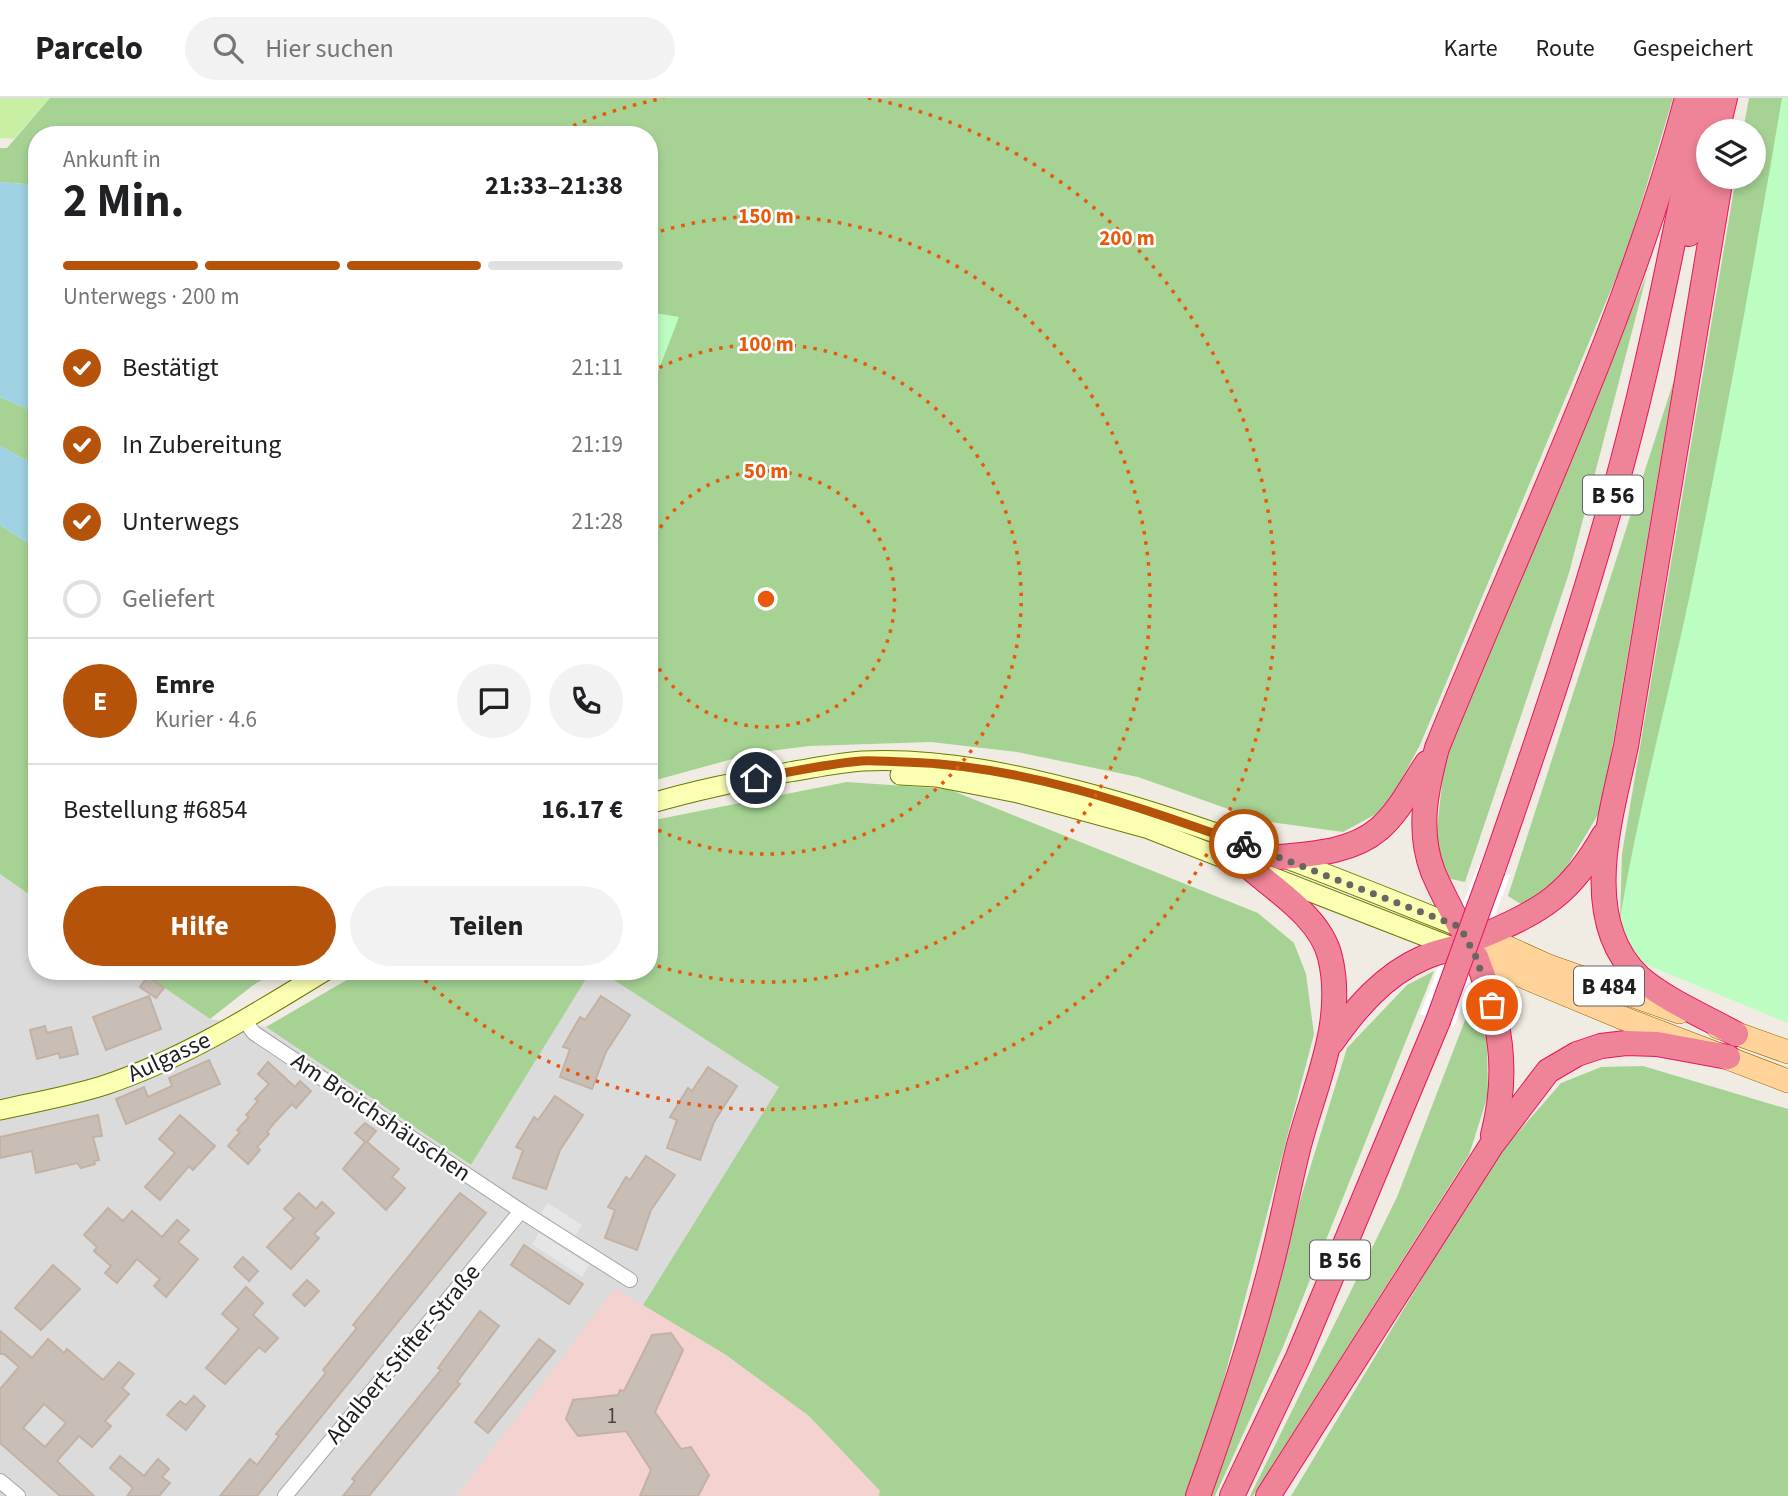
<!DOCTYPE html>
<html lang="de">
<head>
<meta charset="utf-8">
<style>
	:root { --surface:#fff; --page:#f2f2f2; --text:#202124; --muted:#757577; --line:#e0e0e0; --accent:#b45309 }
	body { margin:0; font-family:"Source Sans 3",sans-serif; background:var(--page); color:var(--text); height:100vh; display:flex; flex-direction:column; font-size:26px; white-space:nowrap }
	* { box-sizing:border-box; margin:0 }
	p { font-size:23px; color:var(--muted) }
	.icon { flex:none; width:38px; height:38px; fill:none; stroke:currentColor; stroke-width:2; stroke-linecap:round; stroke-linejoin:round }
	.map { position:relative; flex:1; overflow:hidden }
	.sheet { position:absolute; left:28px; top:28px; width:630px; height:854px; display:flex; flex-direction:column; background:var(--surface); border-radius:28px; box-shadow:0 4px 10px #0003 }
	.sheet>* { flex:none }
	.tools { position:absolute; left:1696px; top:21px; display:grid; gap:14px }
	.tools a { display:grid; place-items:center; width:70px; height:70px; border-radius:50%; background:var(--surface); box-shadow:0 4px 10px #0003; font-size:35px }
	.pin { position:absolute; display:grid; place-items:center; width:60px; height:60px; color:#fff; margin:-30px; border:4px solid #fff; border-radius:50%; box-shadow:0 2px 7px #0007 }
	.courier { position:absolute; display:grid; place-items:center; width:70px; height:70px; margin:-35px; border:5px solid #b45309; border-radius:50%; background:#fff; color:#222; box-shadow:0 2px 9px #0007 }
	.summary em { font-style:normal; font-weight:700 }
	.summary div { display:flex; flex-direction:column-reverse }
	.summary { display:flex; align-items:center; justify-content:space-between; height:119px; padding:0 35px }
	h1 { font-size:46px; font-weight:700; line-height:52px }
	.bar { display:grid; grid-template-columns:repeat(4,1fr); gap:10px 7px; align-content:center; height:84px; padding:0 35px }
	.bar i { height:9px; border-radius:5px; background:var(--line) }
	.bar .active { background:var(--accent) }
	.bar p { grid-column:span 4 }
	.line { display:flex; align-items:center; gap:18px; padding:0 35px; border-top:2px solid var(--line) }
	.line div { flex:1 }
	.round { display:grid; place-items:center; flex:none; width:74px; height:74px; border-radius:37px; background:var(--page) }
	ol { padding:0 35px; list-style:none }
	li { display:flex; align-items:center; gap:21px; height:77px }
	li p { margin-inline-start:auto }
	li .icon { padding:7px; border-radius:50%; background:var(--accent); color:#fff; stroke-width:4 }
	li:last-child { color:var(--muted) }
	li i { width:38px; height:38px; border:4px solid var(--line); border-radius:50% }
	.cta { display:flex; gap:14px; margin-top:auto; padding:14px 35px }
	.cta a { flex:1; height:80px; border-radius:42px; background:var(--accent); color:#fff; font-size:28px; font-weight:700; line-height:80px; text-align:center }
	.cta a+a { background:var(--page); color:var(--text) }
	header { display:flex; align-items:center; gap:42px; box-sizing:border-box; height:98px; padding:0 35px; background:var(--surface); border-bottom:2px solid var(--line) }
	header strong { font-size:33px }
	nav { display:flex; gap:38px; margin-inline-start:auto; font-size:24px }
	.search { width:490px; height:63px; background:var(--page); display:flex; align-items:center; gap:18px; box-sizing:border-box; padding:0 24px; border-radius:38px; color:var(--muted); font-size:26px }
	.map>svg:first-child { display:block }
</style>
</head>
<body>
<header>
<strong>Parcelo</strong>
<div class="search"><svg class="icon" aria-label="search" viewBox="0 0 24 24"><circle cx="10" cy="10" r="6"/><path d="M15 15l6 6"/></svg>Hier suchen</div>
<nav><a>Karte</a><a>Route</a><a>Gespeichert</a></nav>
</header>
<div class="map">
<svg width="1788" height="1398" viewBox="0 0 1788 1398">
	<rect width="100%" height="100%" fill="#f0ece3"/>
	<path fill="#dcdbdb" d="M0,776L37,802V873H140L210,921L266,929L471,1067L591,873H600L780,989L643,1207L615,1191L457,1398H0Z"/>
	<path fill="#f3d2d0" d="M615,1190L726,1257L809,1318L880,1393L882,1398H457Z"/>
	<path fill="#c9efa4" d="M0,0H50L14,41L0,40Z"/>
	<g fill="#a6d394">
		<path d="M50,0H1673L1626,156L1420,647L1396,692L1378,715L1343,734L1262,723L1138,679L1017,654L931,644L809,648L754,655L649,684V281L657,276L678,220L649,214V37H37V87L0,84V50H7Z"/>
		<path d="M1749,0H1788V915L1620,821L1622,756L1736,79H1754V33H1743Z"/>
		<path d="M1647,176L1569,475L1465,784L1446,780L1436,741L1445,657Z"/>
		<path d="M1674,282L1602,710L1563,775L1527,810L1508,798Z"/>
		<path d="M0,299L37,315V368L0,348Z"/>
		<path d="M0,427L37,451V802L0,776Z"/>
		<path d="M847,684L948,691L1258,815L1294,845L1306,876L1314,936L1205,1354L1186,1398H879L880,1393L809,1318L726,1257L643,1207L779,989L600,873H649V723Z"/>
		<path d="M140,873H277L252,888L210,921Z"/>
		<path d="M362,873H591L471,1067L266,929Z"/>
		<path d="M1434,873L1283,1249L1215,1398H1209L1347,950L1407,887Z"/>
		<path d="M1472,904L1487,944L1488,997L1469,1057L1253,1398H1250L1397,1099Z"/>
		<path d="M1643,968L1788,1011V1398H1291L1493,1063L1561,985L1601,969Z"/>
	</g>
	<g fill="#bcfec1">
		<path d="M1782,0H1788V925L1637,863L1618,833C1636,720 1666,609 1690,496C1724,331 1754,166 1782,0Z"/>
		<path d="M649,214L679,219L657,276L649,281Z"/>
	</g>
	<g fill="#e6e6e6">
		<path d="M548,1105L582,1127L575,1138L541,1115Z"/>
		<path d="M539,1135L589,1167L582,1179L532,1146Z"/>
	</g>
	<g fill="#9fd2e2">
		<path d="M0,84L37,87V315L0,299Z"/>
		<path d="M0,348L37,368V451L0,427Z"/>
	</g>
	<path fill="#fff" d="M1478,767L1510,777L1454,929L1420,916Z"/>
	<g fill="#c8beb6" stroke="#c3b2a4" stroke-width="2" fill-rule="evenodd">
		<path d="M148,878L164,890L156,900L140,889Z"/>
		<path d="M149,898L161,931L106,952L93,919Z"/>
		<path d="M601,898L630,917L606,954L592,991L560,979L570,951L563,949L580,919L585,922Z"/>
		<path d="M45,928L47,935L71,929L78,956L60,960L59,955L37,961L30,932Z"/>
		<path d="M209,962L220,986L126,1026L116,1001L144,989L148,999L172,988L169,980Z"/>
		<path d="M268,964L295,989L300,983L311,993L296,1010L292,1006L275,1024L267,1034L269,1036L257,1049L260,1052L248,1066L228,1048L240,1034L237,1032L249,1019L246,1017L258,1003L255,1001L269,986L258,976Z"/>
		<path d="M708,969L737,988L714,1024L700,1062L667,1050L677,1022L670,1019L688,990L692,993Z"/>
		<path d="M555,998L583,1017L560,1052L546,1091L513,1080L523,1052L516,1049L534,1019L538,1022Z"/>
		<path d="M98,1017L102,1038L93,1039L99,1062L94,1063L95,1066L81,1070L77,1065L36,1075L32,1053L0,1060V1039Z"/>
		<path d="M180,1017L215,1048L193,1072L189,1068L160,1102L145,1089L175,1055L159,1041Z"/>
		<path d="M365,1025L376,1033L367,1044L399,1071L392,1079L405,1090L386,1112L343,1071L365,1044L355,1035Z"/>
		<path d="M646,1058L675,1077L651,1112L637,1152L605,1140L615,1112L608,1109L626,1079L630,1082Z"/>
		<path d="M299,1095L316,1111L322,1104L334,1115L314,1136L319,1140L291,1171L267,1149L294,1120L284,1111Z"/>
		<path d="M460,1095L486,1115L257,1398H220L250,1361L257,1367L279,1338L276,1336L326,1275L323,1272L357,1230L353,1227Z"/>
		<path d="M108,1110L123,1123L132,1113L162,1139L177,1122L189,1132L178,1144L198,1161L166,1199L154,1188L160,1181L137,1161L117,1185L105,1175L111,1168L94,1153L97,1149L84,1137Z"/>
		<path d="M524,1147L583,1186L569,1206L511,1167Z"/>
		<path d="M243,1159L258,1173L249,1183L234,1169Z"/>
		<path d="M53,1167L80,1191L41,1232L15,1210Z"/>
		<path d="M307,1182L319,1193L305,1208L293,1197Z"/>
		<path d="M246,1189L263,1205L253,1217L278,1240L265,1254L259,1249L225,1286L206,1270L239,1231L222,1216Z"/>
		<path d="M480,1213L499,1228L457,1284L460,1286L369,1398H343L355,1383L352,1381L441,1272L438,1270Z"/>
		<path d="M0,1233L32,1260L48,1241L64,1255L67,1251L103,1282L119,1264L134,1276L122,1290L129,1296L105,1323L111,1328L92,1349L79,1338L57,1363L94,1398H60L0,1345V1291L19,1269L4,1256H0ZM44,1306L66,1325L45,1349L23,1330Z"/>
		<path d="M671,1235L683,1252L655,1314L681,1351L691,1349L709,1377L698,1398H640L651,1372L626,1333L578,1338L566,1321L573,1302L618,1297L620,1292L624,1293L652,1237Z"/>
		<path d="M539,1241L555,1253L488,1335L475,1324Z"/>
		<path d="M194,1298L205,1308L186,1332L167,1317L180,1303L186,1307Z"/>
		<path d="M120,1358L144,1378L158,1361L169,1371L162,1379L170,1385L159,1398H127L133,1390L110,1370Z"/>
	</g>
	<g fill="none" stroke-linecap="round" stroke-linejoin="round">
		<g stroke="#a5a5a5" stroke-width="16">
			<g id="street">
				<path d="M244,922L254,935L521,1113L630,1182"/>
				<path d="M0,1383L18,1398"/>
				<path d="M285,1398L521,1113"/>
			</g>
		</g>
		<g stroke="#6c7a00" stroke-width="21">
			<g id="secondary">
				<path d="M900,677L936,679L1018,695L1146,730L1460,852"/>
				<path d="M649,706C695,692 742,683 789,674C814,670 837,665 862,663C942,659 1021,677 1098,698C1224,733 1345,783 1467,832"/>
				<path d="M0,1012C35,1004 71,998 105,987C183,961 255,916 325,873"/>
			</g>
		</g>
		<g stroke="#986600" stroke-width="24">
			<g id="primary">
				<path d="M1470,843L1482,838L1546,867L1679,914"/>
				<path d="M1469,847L1476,859L1620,919L1788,983"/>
				<path d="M1718,929L1788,954"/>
			</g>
		</g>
		<g stroke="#ea145c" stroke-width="26">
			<g id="highway">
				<path d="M1717,33L1725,0"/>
				<path d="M1721,79L1626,648C1611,719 1578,821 1639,879C1665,902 1706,919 1736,936"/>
				<path d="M1689,136L1708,69"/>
				<path d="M1280,759C1313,756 1352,754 1379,731C1399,714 1412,687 1427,665"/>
				<path d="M1493,771C1540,636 1586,501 1623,362C1655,243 1677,121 1703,0"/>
				<path d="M1460,829C1451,811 1441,793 1433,774C1417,733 1426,691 1437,650C1524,435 1627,225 1687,0"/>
				<path d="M1482,838C1543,813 1571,795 1604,737"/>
				<path d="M1476,859C1500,920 1510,972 1493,1037"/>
				<path d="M1332,944C1356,910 1384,877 1423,860C1433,855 1444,853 1454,850"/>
				<path d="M1198,1398C1226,1320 1253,1240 1273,1160C1282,1124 1289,1087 1298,1051C1314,988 1346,925 1330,859C1321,821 1278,794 1250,770"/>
				<path d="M1232,1398L1298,1259L1438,923"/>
				<path d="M1268,1398L1491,1048L1548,973L1577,956L1601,948L1626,945L1657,946L1728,959"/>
			</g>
		</g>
		<use href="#street" stroke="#fff" stroke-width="14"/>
		<use href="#secondary" stroke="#fbffb2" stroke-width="19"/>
		<use href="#primary" stroke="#ffd399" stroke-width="23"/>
		<use href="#highway" stroke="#ef8397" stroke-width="24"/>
		<g stroke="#ea145c" stroke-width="26" stroke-linecap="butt">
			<path id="highway-bridge" d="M1438,923L1493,771"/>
		</g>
		<use href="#highway-bridge" stroke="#ef8397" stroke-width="24"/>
	</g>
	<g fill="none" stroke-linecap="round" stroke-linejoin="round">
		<path stroke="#686663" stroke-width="7" stroke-dasharray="0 12.6" d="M1244,746L1460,829L1476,859L1492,907"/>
		<path stroke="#b45309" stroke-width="9" d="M756,680C791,674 826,666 861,663C875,662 890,664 904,664C1021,667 1134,707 1244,746"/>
	</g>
	<g fill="none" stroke="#e8590c" stroke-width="3.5" stroke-dasharray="3.5 7">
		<path d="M650 448A128 128 0 1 1 650 554"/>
		<path d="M650 274A255 255 0 1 1 650 728"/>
		<path d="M651 136A383 383 0 1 1 651 866"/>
		<path d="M554 36A511 511 0 0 1 664 0M868 0A511 511 0 1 1 417 875"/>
	</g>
	<g text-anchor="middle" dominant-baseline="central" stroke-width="5" stroke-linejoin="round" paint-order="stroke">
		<g font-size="21" fill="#484644">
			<text x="612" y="1318">1</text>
		</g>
		<g fill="#fff" stroke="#626262" stroke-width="2">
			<rect x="1583" y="377.5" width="60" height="39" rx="5"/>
			<rect x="1574" y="868.5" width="70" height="39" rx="5"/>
			<rect x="1310" y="1142.5" width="60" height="39" rx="5"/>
		</g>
		<g font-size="23" font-weight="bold" fill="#1e1e1e">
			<text x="1613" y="397">B 56</text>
			<text x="1609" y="888">B 484</text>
			<text x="1340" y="1162">B 56</text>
		</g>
		<g font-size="24" fill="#1e1e1e" stroke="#fff">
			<text transform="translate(169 959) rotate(-25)">Aulgasse</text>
			<text transform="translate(381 1019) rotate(34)">Am Broichshäuschen</text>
			<text transform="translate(403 1256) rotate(-50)">Adalbert-Stifter-Straße</text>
		</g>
	</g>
	<circle cx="766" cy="501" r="10" fill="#e8590c" stroke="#fff" stroke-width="3.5"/>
	<g font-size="21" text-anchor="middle" font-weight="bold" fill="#e8590c" stroke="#fff" stroke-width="5" stroke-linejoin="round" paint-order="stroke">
		<text x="766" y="125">150 m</text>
		<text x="1127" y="147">200 m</text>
		<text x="766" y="253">100 m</text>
		<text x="766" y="380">50 m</text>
	</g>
</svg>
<div class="tools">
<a><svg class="icon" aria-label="layers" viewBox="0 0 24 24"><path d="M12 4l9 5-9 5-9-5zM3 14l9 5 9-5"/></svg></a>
</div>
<div class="pin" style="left:1492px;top:907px;background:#ea580c"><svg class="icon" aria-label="bag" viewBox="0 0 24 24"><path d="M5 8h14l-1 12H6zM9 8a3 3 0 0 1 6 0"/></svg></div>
<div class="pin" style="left:756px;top:680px;background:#1f2937"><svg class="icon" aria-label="home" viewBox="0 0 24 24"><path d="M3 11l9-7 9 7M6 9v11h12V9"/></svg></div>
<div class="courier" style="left:1244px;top:746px"><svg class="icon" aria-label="bike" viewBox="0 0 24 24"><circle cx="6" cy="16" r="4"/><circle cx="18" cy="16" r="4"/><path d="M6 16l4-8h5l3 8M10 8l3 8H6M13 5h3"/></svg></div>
<section class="sheet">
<div class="summary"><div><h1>2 Min.</h1><p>Ankunft in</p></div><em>21:33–21:38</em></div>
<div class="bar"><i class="active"></i><i class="active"></i><i class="active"></i><i></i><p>Unterwegs · 200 m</p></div>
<ol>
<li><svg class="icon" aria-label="check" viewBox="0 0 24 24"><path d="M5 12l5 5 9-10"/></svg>Bestätigt<p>21:11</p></li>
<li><svg class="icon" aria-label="check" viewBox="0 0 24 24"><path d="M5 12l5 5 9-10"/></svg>In Zubereitung<p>21:19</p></li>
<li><svg class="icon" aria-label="check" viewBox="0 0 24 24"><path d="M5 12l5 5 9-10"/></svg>Unterwegs<p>21:28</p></li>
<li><i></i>Geliefert</li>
</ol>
<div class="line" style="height:126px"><b class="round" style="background:var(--accent);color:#fff">E</b><div><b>Emre</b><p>Kurier · 4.6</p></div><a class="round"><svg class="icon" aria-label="chat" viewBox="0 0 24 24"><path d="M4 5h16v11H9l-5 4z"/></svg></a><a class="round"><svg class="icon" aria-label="phone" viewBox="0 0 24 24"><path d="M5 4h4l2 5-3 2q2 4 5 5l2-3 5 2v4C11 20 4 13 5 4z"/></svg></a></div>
<div class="line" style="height:91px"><div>Bestellung #6854</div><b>16.17 €</b></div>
<div class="cta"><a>Hilfe</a><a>Teilen</a></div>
</section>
</div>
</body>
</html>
